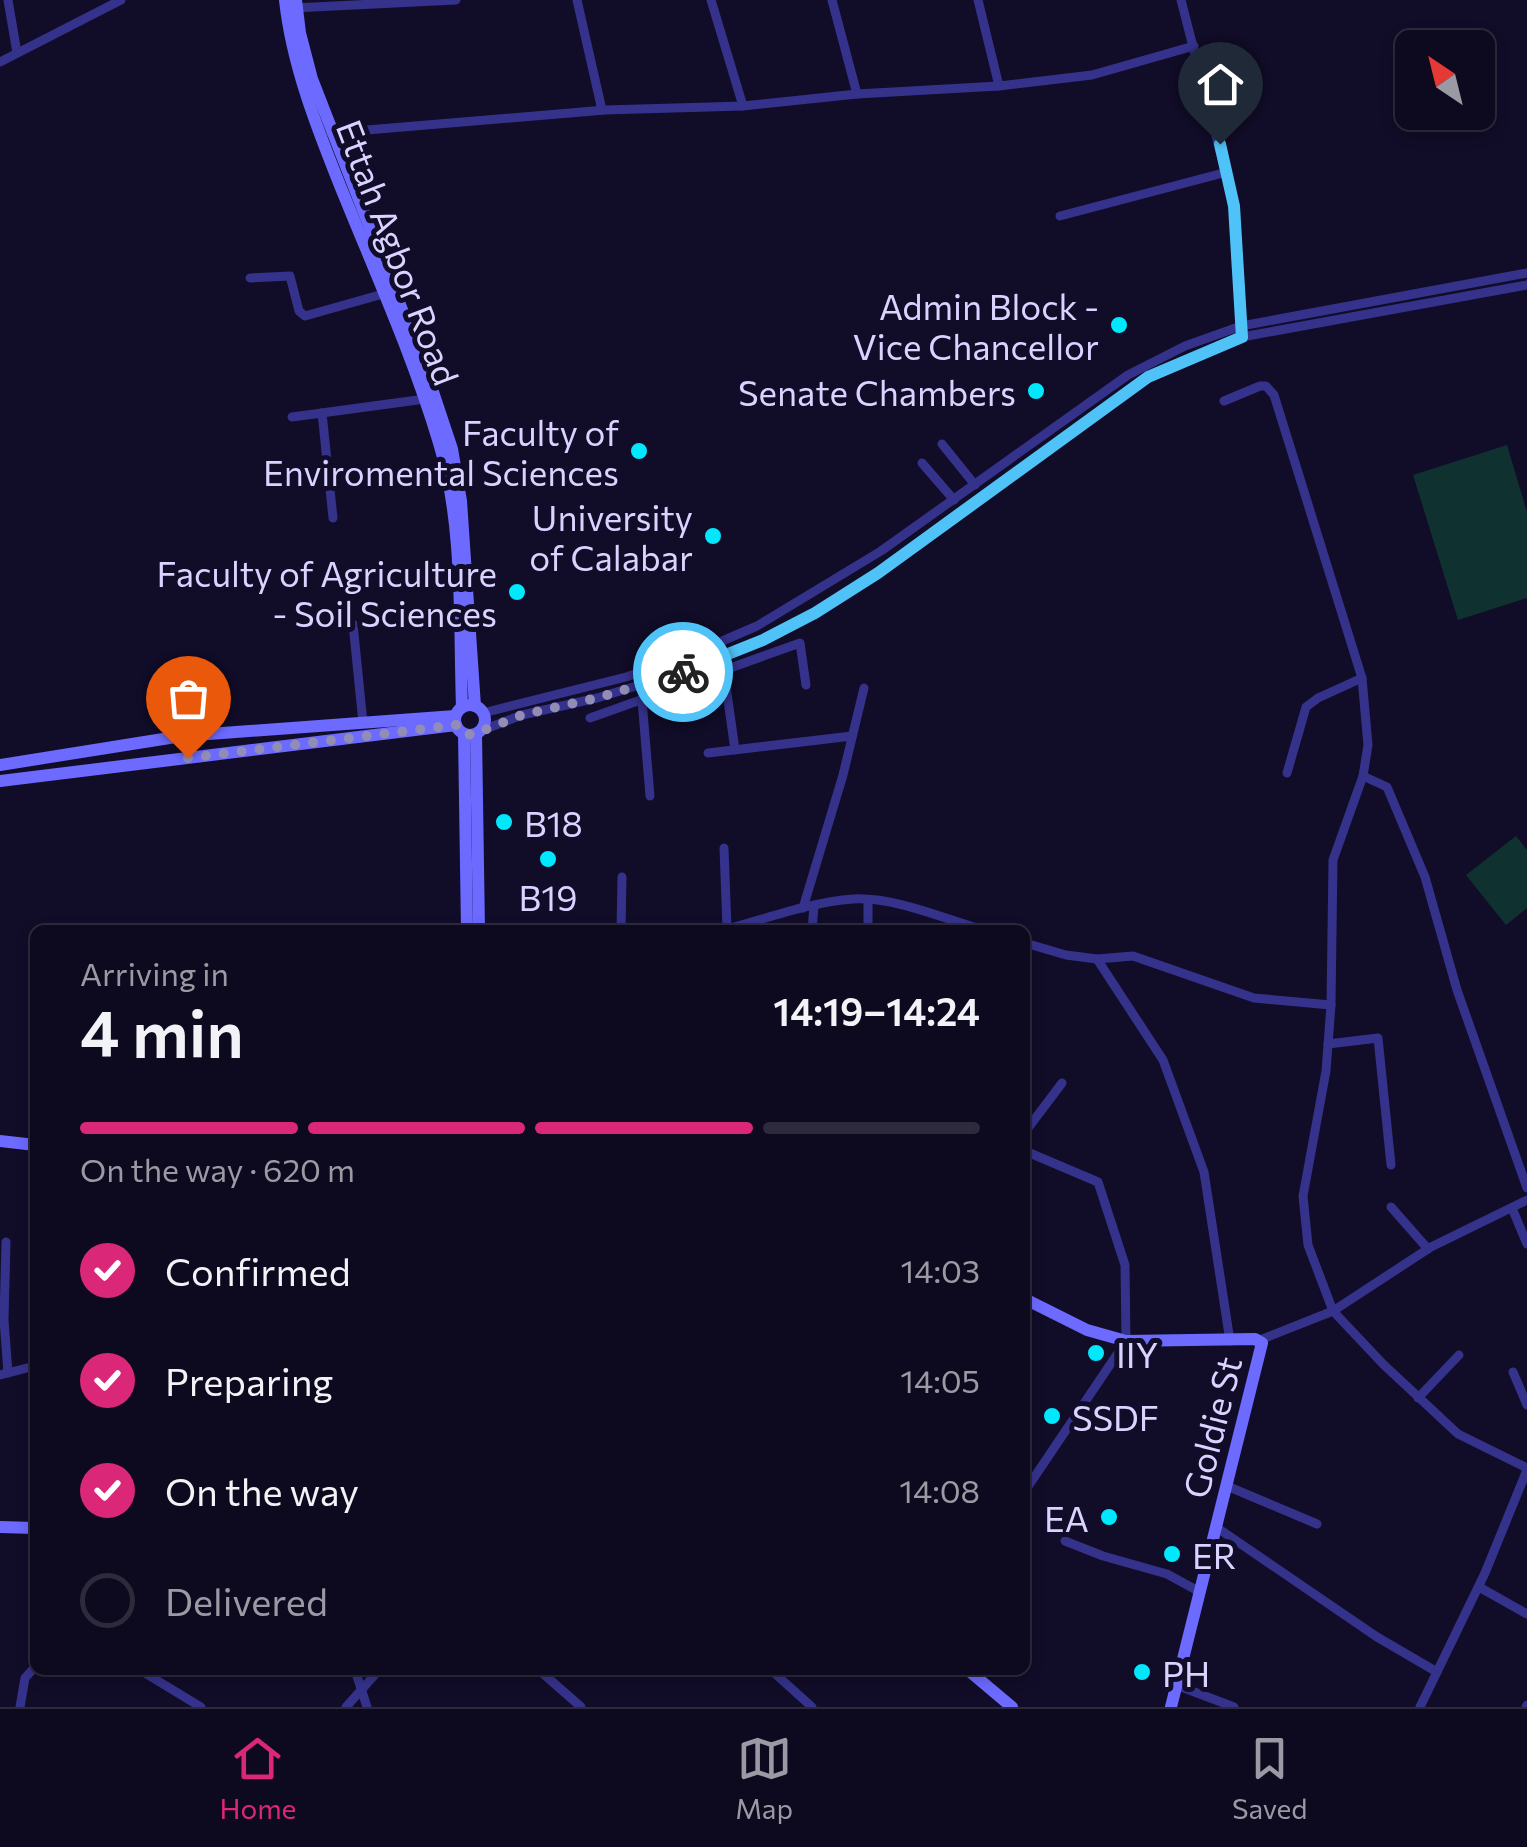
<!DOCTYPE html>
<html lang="en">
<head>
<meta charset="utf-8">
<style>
	:root { --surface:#0d091e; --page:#161227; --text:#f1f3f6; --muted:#9a9aa4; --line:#2d2a3c; --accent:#db2777 }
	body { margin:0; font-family:Commissioner,sans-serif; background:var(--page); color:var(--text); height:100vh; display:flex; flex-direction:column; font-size:38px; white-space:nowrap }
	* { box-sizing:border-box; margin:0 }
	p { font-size:32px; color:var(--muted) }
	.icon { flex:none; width:55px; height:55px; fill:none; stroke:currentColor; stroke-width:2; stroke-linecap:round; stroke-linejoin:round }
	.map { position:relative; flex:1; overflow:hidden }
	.drawer { position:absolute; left:30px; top:925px; width:1000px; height:750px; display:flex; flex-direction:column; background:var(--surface); border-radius:15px; box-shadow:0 5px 15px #0003,0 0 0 2px var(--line) }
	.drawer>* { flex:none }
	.needle { width:65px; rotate:325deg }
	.buttons { position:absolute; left:1395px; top:30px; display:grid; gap:20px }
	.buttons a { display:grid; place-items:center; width:100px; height:100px; border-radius:15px; background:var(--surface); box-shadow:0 5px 15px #0003,0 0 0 2px var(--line); font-size:50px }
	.pin { position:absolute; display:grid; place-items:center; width:85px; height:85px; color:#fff; margin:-102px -42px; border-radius:50% 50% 50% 0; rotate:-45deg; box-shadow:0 0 10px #0007 }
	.pin .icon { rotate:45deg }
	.courier { position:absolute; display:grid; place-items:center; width:100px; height:100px; margin:-50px; border:8px solid #4fc3f7; border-radius:50%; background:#fff; color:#222; box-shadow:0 2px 12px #0007 }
	.headline em { font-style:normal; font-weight:600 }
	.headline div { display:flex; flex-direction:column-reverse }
	.headline { display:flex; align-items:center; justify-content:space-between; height:170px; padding:0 50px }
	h1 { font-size:65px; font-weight:600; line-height:75px }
	.bar { display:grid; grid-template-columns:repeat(4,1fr); gap:15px 10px; align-content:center; height:120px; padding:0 50px }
	.bar i { height:12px; border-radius:8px; background:var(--line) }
	.bar .active { background:var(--accent) }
	.bar p { grid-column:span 4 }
	ol { padding:0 50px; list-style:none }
	li { display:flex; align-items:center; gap:30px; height:110px }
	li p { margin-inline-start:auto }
	li .icon { padding:10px; border-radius:50%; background:var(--accent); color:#fff; stroke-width:4 }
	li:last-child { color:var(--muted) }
	li i { width:55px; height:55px; border:5px solid var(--line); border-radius:50% }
	.tab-bar { display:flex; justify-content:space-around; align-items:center; height:140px; border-top:2px solid var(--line); background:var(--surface); font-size:28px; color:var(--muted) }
	.tab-bar a { display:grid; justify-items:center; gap:5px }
	.tab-bar .active { color:var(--accent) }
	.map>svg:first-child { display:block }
</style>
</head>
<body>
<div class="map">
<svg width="1527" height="1707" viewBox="0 0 1527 1707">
	<rect width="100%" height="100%" fill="#110c28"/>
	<g fill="#0f3231">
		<path d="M1507,445L1527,512V598L1458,620L1413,475Z"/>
		<path d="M1516,836L1527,850V908L1506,925L1466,875Z"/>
	</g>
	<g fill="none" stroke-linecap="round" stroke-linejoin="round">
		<g stroke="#35328c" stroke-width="9">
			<path d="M8,0L17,53"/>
			<path d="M577,0L602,110"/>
			<path d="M711,0L743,106"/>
			<path d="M832,0L857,94"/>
			<path d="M978,0L999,86"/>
			<path d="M1181,0L1234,206L1241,330"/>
			<path d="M293,8L456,0"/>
			<path d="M0,62L121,0"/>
			<path d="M331,133L605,110L743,106L857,94L999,86L1092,75L1194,46"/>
			<path d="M1060,216L1227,172"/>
			<path d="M250,278L290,276L299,311L305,316L383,294"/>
			<path d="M1224,401L1260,386H1266L1274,395L1362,678L1368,745L1363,776L1333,860L1331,1005L1326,1071L1303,1196L1308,1245L1333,1311L1383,1364L1458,1434L1527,1468"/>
			<path d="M322,413L333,518"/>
			<path d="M292,417L425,399"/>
			<path d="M942,444L975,485"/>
			<path d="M922,463L954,500"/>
			<path d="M353,624L363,723"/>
			<path d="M724,672L735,750"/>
			<path d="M642,700L650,796"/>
			<path d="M483,713L626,677L683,658L757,626L881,551L1128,375L1185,346L1241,326L1527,273"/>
			<path d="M590,718L800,643L806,685"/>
			<path d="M480,731L522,715L597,698L695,668L763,640L815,613L878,573L1147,377L1242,337L1527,285"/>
			<path d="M708,753L852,736"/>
			<path d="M1287,773L1306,707L1318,698L1362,678"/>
			<path d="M1363,776L1387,787L1425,877L1457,990L1527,1188"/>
			<path d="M724,848L727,929"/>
			<path d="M803,908L843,775L864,688"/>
			<path d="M621,930L622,877"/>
			<path d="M724,930C766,919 810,902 853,899C896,897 942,918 983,930"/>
			<path d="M812,930L814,906"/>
			<path d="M868,930V900"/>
			<path d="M1025,943L1066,955L1097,959L1133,956L1254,998L1331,1005"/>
			<path d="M1097,959L1163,1060L1204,1172L1230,1341"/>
			<path d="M1328,1044L1378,1038L1391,1165"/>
			<path d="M1025,1132L1062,1083"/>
			<path d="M1025,1151L1098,1182L1125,1265L1126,1341L1025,1491"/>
			<path d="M1391,1207L1428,1249"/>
			<path d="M1512,1208L1527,1244"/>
			<path d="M6,1242L4,1320L8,1373"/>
			<path d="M1260,1340L1333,1311L1431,1247L1527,1200"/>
			<path d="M1513,1372L1527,1405"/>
			<path d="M0,1375L35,1366"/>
			<path d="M1418,1398L1459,1355"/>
			<path d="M1227,1486L1317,1524"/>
			<path d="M1216,1527L1377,1637L1437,1672"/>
			<path d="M1065,1541L1103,1556L1167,1574L1200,1592"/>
			<path d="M1479,1587L1527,1614"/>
			<path d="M140,1670L201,1707"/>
			<path d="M355,1670L367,1707"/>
			<path d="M539,1670L581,1707"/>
			<path d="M771,1670L812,1707"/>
			<path d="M1176,1685L1234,1707"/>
			<path d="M20,1707L25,1678L35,1667"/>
			<path d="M346,1707L379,1670"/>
			<path d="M1420,1707L1485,1573L1527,1470"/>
			<path d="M1526,1707L1527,1705"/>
		</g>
		<g stroke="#6c6aff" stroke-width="12">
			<path d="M285,0C292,65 317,128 341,188C375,272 413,356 439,443C464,524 459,623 462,707"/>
			<path d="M296,0L300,33L312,79L427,374L452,449L461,501L475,706"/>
			<circle cx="470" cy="720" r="15"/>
			<path d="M464,734L467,930"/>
			<path d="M476,734L479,930"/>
			<path d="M0,765L182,736L455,716"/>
			<path d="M0,781L456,725"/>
			<path d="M0,1141L35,1145"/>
			<path d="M1025,1299L1087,1330L1126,1341L1255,1339L1262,1343L1171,1707"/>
			<path d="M0,1527L35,1528"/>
			<path d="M968,1670L1012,1707"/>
		</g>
	</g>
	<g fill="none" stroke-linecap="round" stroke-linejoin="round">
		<path stroke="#928db4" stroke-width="10" stroke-dasharray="0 18" d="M188,758L456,725L460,732L472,735L522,715L597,698L683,672"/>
		<path stroke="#4fc3f7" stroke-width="12" d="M683,672L763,640L815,613L878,573L1148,377L1242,337L1234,206L1220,144"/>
	</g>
	<g fill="#00e8fe" stroke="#110c28" stroke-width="4">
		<circle cx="1119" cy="325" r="10"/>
		<circle cx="1036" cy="391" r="10"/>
		<circle cx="639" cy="451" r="10"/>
		<circle cx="713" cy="536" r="10"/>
		<circle cx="517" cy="592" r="10"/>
		<circle cx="504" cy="822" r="10"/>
		<circle cx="548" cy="859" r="10"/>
		<circle cx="1096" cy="1353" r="10"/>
		<circle cx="1052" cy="1416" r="10"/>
		<circle cx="1109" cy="1517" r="10"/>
		<circle cx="1172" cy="1554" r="10"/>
		<circle cx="1142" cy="1672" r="10"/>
	</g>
	<g text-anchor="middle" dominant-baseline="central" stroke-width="10" stroke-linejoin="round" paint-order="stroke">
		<g font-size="35" fill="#d8d3ff" stroke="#110c28">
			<text transform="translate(399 252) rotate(69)">Ettah Agbor Road</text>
			<text transform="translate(1211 1427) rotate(-76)">Goldie St</text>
		</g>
		<g font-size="35" fill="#d8d3ff" stroke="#110c28" text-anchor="end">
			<text x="1099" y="305">Admin Block -<tspan x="1099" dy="40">Vice Chancellor</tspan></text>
			<text x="1016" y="391">Senate Chambers</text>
			<text x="619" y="431">Faculty of<tspan x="619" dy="40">Enviromental Sciences</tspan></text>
			<text x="693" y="516">University<tspan x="693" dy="40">of Calabar</tspan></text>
			<text x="497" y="572">Faculty of Agriculture<tspan x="497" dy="40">- Soil Sciences</tspan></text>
			<text x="524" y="822" text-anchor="start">B18</text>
			<text x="548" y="896" text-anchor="middle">B19</text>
			<text x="1116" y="1353" text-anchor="start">IIY</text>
			<text x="1072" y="1416" text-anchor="start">SSDF</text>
			<text x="1089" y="1517">EA</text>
			<text x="1192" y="1554" text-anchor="start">ER</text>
			<text x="1162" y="1672" text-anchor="start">PH</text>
		</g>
	</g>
</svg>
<div class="buttons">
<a><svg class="needle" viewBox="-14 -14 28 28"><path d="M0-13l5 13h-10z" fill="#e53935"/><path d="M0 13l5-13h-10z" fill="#9a9aa4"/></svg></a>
</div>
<div class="pin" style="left:188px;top:758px;background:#ea580c"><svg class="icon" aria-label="bag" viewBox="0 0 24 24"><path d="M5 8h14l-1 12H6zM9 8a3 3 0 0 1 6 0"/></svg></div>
<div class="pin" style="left:1220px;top:144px;background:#1f2937"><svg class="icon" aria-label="home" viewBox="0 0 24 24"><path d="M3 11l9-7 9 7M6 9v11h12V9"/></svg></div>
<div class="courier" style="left:683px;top:672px"><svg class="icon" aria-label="bike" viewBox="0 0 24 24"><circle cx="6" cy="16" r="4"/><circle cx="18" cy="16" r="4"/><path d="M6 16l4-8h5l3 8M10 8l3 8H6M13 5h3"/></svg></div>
<section class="drawer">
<div class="headline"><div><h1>4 min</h1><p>Arriving in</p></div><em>14:19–14:24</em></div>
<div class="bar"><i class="active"></i><i class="active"></i><i class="active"></i><i></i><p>On the way · 620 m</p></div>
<ol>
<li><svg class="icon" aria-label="check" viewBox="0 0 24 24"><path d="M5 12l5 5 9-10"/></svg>Confirmed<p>14:03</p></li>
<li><svg class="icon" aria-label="check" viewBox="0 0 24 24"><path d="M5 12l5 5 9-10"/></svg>Preparing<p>14:05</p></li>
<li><svg class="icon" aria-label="check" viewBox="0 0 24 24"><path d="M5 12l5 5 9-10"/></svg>On the way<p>14:08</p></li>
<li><i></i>Delivered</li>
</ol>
</section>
</div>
<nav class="tab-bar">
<a class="active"><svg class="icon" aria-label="home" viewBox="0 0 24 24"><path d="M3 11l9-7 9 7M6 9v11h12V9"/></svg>Home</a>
<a><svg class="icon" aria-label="map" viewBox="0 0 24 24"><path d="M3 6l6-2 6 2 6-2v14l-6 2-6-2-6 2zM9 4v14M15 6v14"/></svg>Map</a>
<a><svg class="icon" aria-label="saved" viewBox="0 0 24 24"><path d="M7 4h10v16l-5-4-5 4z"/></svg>Saved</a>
</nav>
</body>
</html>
